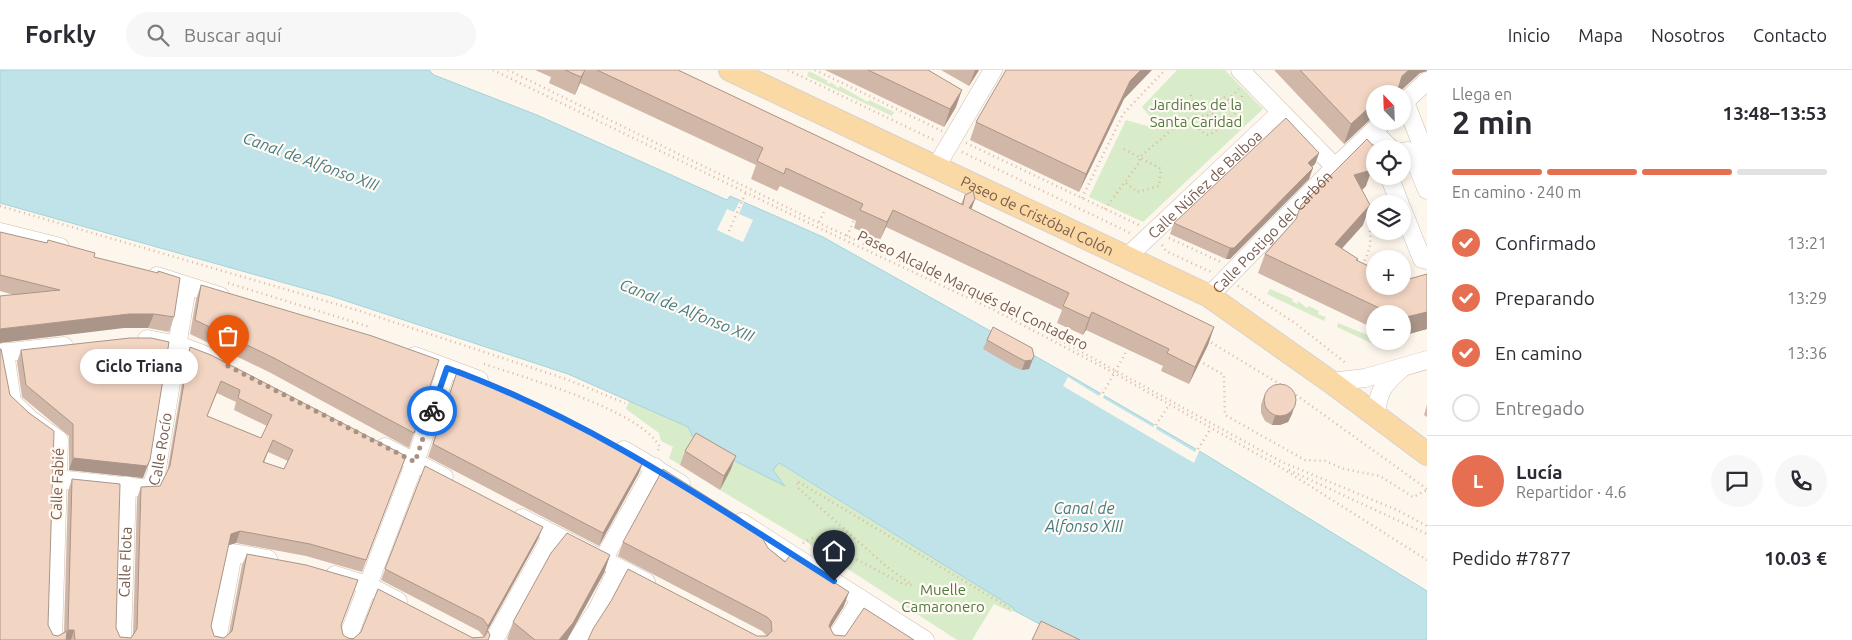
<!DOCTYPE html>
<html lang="es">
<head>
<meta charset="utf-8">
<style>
	:root { --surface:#fff; --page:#f7f7f7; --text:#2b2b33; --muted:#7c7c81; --line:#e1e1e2; --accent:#e76f51 }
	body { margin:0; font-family:Ubuntu,sans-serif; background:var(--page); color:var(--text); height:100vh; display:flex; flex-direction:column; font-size:19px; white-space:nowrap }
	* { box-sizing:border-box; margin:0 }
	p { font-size:16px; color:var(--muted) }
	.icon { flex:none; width:28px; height:28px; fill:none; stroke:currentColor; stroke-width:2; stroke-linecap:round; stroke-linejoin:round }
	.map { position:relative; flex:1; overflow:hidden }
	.drawer { display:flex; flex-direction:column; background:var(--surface); width:425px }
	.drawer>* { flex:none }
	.needle { width:32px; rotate:337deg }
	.controls { position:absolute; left:1366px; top:15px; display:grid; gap:10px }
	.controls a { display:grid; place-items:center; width:45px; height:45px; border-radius:50%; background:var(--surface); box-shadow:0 2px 8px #0003; font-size:25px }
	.pin { position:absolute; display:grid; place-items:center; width:42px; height:42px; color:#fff; margin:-51px -21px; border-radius:50% 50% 50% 0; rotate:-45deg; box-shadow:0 0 5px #0007 }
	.pin .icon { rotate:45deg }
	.courier { position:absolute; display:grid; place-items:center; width:50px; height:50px; margin:-25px; border:4px solid #1a73e8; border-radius:50%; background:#fff; color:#222; box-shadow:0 1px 6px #0007 }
	.bubble { position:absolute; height:35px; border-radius:18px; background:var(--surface); box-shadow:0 2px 8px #0003; font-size:16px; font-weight:700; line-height:35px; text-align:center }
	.head em { font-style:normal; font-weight:700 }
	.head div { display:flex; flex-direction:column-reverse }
	.head { display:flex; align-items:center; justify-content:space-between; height:85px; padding:0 25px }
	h1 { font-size:32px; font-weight:700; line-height:38px }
	.bar { display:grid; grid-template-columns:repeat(4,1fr); gap:8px 5px; align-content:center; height:60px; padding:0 25px }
	.bar i { height:6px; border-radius:4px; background:var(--line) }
	.bar .on { background:var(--accent) }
	.bar p { grid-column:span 4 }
	.line { display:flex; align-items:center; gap:12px; padding:0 25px; border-top:1px solid var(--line) }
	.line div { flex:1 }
	.round { display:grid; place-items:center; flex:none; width:52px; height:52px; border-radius:26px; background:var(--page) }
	ol { padding:0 25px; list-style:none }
	li { display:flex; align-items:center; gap:15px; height:55px }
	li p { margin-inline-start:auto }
	li .icon { padding:5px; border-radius:50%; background:var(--accent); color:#fff; stroke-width:4 }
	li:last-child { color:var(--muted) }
	li i { width:28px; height:28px; border:2px solid var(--line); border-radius:50% }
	header { display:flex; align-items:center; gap:30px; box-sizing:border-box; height:70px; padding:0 25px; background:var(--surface); border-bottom:1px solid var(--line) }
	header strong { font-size:24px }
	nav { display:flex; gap:28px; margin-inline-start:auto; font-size:18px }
	.search { width:350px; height:45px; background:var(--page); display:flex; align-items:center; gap:12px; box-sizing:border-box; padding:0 18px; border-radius:28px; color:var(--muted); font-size:19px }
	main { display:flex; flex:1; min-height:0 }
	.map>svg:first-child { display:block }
</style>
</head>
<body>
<header>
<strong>Forkly</strong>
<div class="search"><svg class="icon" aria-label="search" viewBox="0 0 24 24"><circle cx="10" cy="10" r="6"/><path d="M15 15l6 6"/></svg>Buscar aquí</div>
<nav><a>Inicio</a><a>Mapa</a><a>Nosotros</a><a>Contacto</a></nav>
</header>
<main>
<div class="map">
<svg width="1427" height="570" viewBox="0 0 1427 570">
	<rect width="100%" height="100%" fill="#fdf6ec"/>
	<g fill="#d8ecc9">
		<path d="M1177,0H1225L1263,39L1143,152L1089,127L1126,50L1147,56L1153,50L1142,37Z"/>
		<path d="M809,1L828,11L827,13L830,14L831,12L838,18L840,16L868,32L869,30L894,42L892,46L807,6Z"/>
		<path d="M1270,219L1293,229L1292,231L1297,234L1298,231L1307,238L1309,236L1319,241L1318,244L1326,247L1324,251L1267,224Z"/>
		<path d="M1338,253L1375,268V271L1386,273L1385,276L1373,274L1337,257Z"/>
		<path d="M629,331L688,357L695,372L785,415L773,400L778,393L1014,538L1011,542L994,534L972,570H957L805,471L720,420L731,399L691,376L680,395L669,388L673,377L661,371L659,363L626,339Z"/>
	</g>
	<path fill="#bfe3e8" stroke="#a5d3da" d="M0,0H429L434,5L537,45L727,130L730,126L823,167L1074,308L1206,385L1427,521V570H1070L1013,540L1014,538L779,393L773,400L785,416L695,371L688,357L568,304L331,226L0,133Z"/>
	<g fill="#fdf6ec">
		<path d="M740,131L744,132L739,144L753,150L743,172L717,160L727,139L734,142Z"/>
		<path d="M1068,307L1099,326L1102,322L1105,323L1103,328L1153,357L1155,354L1158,355L1156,359L1195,382L1197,378L1200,379L1194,393L1063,316Z"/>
	</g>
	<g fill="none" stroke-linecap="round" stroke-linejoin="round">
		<g stroke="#d1beb0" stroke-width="19">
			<g id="minor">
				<path d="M1240,0L1335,97"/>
				<path d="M1405,32L1427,88"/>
				<path d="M1402,34L1427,11"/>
				<path d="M1373,61L1391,79"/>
				<path d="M1402,82L1409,81L1412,83L1427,120"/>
				<path d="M936,97L993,0"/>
				<path d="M1389,106L1400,134"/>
				<path d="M1402,139L1422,189L1427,190"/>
				<path d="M0,162L60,177"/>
				<path id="s1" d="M1128,186L1281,42"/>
				<path d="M157,206L220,226"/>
				<path id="s2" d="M1209,226L1335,97L1384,51"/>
				<path d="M147,269L178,275L210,287"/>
				<path d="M5,282L12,332L31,350L59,370L53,570"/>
				<path d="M0,283L64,276"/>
				<path d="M415,286L479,310"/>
				<path d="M1331,312L1365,308L1427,290"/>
				<path d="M1376,346C1378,322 1382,315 1401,299"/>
				<path d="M385,377L444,407"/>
				<path d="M624,380L681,414"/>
				<path id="s3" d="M57,409L150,419L156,404L187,216"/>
				<path d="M522,448L646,512"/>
				<path d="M741,452L925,570"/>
				<path d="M603,490L655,397"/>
				<path d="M335,505L367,515L398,531"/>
				<path id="s4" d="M122,570L127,415"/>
				<path d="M217,570L233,483L268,489"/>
				<path d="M347,570L415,392L447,298"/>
				<path d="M494,570L553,464"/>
				<path d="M577,570L597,540L618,498"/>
				<path d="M835,570L861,529"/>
			</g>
		</g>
		<g stroke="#dad1cd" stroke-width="24">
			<g id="major">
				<path id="s5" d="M730,0L1209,226L1331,312L1427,384"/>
			</g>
		</g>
		<g stroke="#d9b8a5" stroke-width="2.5" stroke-dasharray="1 4" stroke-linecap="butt">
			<path d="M493,0L817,157L994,240L1114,303L1280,397L1427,490"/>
			<path d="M508,0L819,153L996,235L1282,392L1397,440L1427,456"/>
			<path d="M788,0L934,70"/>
			<path d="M815,0L942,61"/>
			<path d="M1191,25L1200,61L1208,65L1214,62L1241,38L1242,25"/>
			<circle cx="1224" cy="33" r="5.5"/>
			<path d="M1228,30L1239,19"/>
			<path d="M966,73L1139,155"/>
			<path d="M1124,79L1161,99L1159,116L1137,122L1125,112"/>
			<path d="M962,82L1130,163"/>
			<path d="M1082,128L1123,44L1165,0"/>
			<path d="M0,136L360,241L566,309L625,333"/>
			<path d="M1105,139L1139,93L1140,87L1184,49L1213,44L1220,37"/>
			<path d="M819,152L825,140"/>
			<path d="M729,161L746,122"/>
			<path d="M847,166L855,148"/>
			<path d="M1169,168L1221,192"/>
			<path d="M1162,175L1166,181L1211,202"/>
			<path d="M1362,195C1373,177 1372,163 1366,143"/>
			<path d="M228,213L370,257"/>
			<path d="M1238,216L1295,253L1347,294"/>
			<path d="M1207,270L1283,316"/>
			<path d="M1199,291L1224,305L1225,345L1305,390L1325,391L1344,399L1380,406L1413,427L1427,420"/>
			<path d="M484,294C526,308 640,340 660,377L657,382"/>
			<path d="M1292,322L1427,419"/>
			<path d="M1103,323L1126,282"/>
			<path d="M1156,355L1169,335"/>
			<path d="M1198,379L1211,358"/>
			<path d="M1289,400L1427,464"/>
			<path d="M803,473L812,468L824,472L903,514L912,515L887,497L798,418L797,411L1011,539"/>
		</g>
		<use href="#minor" stroke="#fff" stroke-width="18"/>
		<use href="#major" stroke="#fbd9a5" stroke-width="22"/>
	</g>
	<g fill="#d1b7a8" fill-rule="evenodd">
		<path d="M535,0H678L961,134L965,125L975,129L971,139L1214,257L1208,275L1189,314L1161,301L1163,296L1086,260L1083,265L1057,253L1062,240L886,157L880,170L854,158L856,151L780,116L777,121L751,109L756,95L580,13L575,25L549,13L551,7Z"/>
		<path d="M825,0H928L956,37L944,57Z"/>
		<path d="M941,0H979L969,16Z"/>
		<path d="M1274,0H1427V1L1420,3L1397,24H1375V45L1344,74Z"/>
		<path d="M1124,29L1079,122L970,70L976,52Z"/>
		<path d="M1319,83L1315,94L1312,97L1309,109L1230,189H1226L1170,164L1174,153Z"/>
		<path d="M1372,86L1366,116L1362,120L1363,155L1342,178L1357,191L1402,216L1427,204V259L1402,266V244H1375V259L1258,203L1265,184Z"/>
		<path d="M0,162L47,173L48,170L94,187L174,247L169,262L148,258H124L14,225L0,221Z"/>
		<path d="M201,215L414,363L409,378L269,302L190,264L196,229Z"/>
		<path d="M987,270L1034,286L1029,299L1022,300L1014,297L983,279Z"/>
		<path d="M190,277L406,386L362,502L306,486L236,473L228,475L211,556L214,566L224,568L229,563L242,495L247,484L341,555L343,565L348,568L484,567L479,561L381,510L425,396L538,469L485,565H490L488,570H0L48,555L53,565L58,566L64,563L68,421L72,409L116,558L120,567L131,568L133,565L137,428L141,417L160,416L167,403L186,289ZM217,323L236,332L234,340L267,356L261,368L207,346ZM268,382L288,391L284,399L264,393Z"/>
		<path d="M21,280L143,408L69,400V366L22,327L17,292Z"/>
		<path d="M458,299L639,403L599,476L428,387Z"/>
		<path d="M1264,326L1292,344L1288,352L1280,355H1272L1265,351L1261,343V335Z"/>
		<path d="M1427,335V347L1424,345Z"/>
		<path d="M685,381L731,399L720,420L680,395Z"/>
		<path d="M623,472L768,478L844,536L830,558L834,565L757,566H766V565L762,561L618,486Z"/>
		<path d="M610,485L604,503L567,570H508L507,569L513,552Z"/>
	</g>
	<g fill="#aa9588">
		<path d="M585,0L580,13L575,25L581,7Z"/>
		<path d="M975,0H979L969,16Z"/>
		<path d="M1141,0H1152L1124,29L1079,122L1086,104L1130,11Z"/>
		<path d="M1409,0H1427V1L1420,3L1397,24H1384Z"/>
		<path d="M962,20L956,37L944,57L950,39Z"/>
		<path d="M1375,32V45L1344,74L1351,54Z"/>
		<path d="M1375,78L1368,97L1370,83Z"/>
		<path d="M1319,83L1315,94L1304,104L1308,93Z"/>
		<path d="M1373,96L1366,116L1361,121L1354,105Z"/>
		<path d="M1313,98L1309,109L1230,189H1226L1230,178Z"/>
		<path d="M975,129L969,146V138Z"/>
		<path d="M1370,135L1363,155L1328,194L1335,174Z"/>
		<path d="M893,140L886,157L880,170L887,152Z"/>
		<path d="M1092,242L1086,260L1083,265L1089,248Z"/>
		<path d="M1427,242V259L1402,266V248Z"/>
		<path d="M129,244H154L148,258H124L0,273V259Z"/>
		<path d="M1214,257L1208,275L1189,314L1195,297Z"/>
		<path d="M1034,286L1029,299L1022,300L1025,291Z"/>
		<path d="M1295,335L1292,344L1288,352L1280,355H1272L1275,346Z"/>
		<path d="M736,386L731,399L720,420L724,406Z"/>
		<path d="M73,388L150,390L143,408L69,400Z"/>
		<path d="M644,390L639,403L599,476L603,463Z"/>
		<path d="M543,457L538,469L484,567L488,556Z"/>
		<path d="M240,461L236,473L226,476L231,464Z"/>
		<path d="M610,485L604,503L567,570H559Z"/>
		<path d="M849,522L844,536L826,565L831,551Z"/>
		<path d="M68,560H74L71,570H64Z"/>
	</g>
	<g fill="#f3d5c3" stroke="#aa9588" fill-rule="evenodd">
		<path d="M565,0H585L581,7Z"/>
		<path d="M597,0H678L963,135L965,125L973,121L975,129L969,138L1214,257L1195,297L1167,283L1169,279L1092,242L1089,248L1063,236L1069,223L893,140L887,152L860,140L863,134L786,98L784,104L757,91L763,78Z"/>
		<path d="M868,0H928L962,20L950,39Z"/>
		<path d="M1006,0H1141L1130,11L1086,104L976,52Z"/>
		<path d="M1300,0H1409L1402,6L1399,16L1394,21L1384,24H1375V32L1351,54Z"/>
		<path d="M1286,48L1319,83L1308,93L1313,98L1234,178H1230L1174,153Z"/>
		<path d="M1367,69L1375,78L1370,83L1373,89V96L1368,101L1354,105L1370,135L1335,174L1358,189L1356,190L1375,199V216H1402V211L1427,204V242L1402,248V244H1392L1265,184L1296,149L1301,135Z"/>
		<path d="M0,162L47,173L48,170L95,183L94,187L158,203V201L180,208L174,247L154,244H129L0,259V226L60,220L0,205Z"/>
		<path d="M201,215L372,266L439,290L414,363L274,288L195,250Z"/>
		<path d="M993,257L1032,278L1034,286L1032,290L1025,291L1017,287L987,270Z"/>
		<path d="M130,268H151L169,272L150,390L147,396L73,388V354L26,315L21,280Z"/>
		<path d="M190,277L211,285L406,386L366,490L310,474L240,461L231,464L211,556L214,566L224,568L232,561L247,484L306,495L358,510L341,555L343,565L348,568L353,569L361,562L378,519L473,568L484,567L488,561L490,565L488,570H75L74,560H68L72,409L120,414L116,558L120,567L131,568L137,559L141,417L160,416L170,396ZM221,311L240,320L238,328L272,345L261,368L207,346ZM273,370L293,380L284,399L263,392Z"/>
		<path d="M0,279H1L10,325L29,343L54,361L48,555L53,565L58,566L67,561L66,570H0Z"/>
		<path d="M458,299L516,323L644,390L603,463L433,374Z"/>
		<circle cx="1280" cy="330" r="16"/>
		<path d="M696,363L736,386L724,406L685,381Z"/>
		<path d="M425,396L543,457L488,556L483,549L385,499Z"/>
		<path d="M663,399L739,447L760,464L768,478L785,492L791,484L849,522L831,551L829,556L834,565L845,566L864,538L914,570H588L593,559L611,531L628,499L757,566H767L772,561L771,551L767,547L623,472Z"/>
		<path d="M567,463L610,485L573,553L559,570H535L513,552L551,483Z"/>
		<path d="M1041,551L1080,570H1032Z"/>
	</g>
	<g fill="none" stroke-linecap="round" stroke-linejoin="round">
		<path stroke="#a89285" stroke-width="5" stroke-dasharray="0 9" d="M228,296L415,392L432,341"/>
		<path stroke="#1a73e8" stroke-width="6" d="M432,341L447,298C587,348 709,432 834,511"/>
	</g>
	<g text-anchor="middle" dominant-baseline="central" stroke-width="4.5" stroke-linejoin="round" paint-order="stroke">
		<g font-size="15" fill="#537a41" stroke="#fffaf3">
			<text x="1196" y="34">Jardines de la<tspan x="1196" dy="17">Santa Caridad</tspan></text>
			<text x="943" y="519">Muelle<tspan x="943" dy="17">Camaronero</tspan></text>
		</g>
		<g font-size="15" fill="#7a5c4d" stroke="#fffaf3">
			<text stroke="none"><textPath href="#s1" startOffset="105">Calle Núñez de Balboa</textPath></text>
			<text stroke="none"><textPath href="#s5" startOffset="340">Paseo de Cristóbal Colón</textPath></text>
			<text stroke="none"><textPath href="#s2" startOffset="90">Calle Postigo del Carbón</textPath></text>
			<text transform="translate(973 220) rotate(26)">Paseo Alcalde Marqués del Contadero</text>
			<text stroke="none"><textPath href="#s3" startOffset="135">Calle Rocío</textPath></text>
			<text transform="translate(57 414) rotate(-88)">Calle Fabié</text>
			<text stroke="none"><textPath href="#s4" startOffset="78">Calle Flota</textPath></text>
		</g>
		<g font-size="16" font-style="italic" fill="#437c86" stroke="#fffaf3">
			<text transform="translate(311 91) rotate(20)">Canal de Alfonso XIII</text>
			<text transform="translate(687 240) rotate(22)">Canal de Alfonso XIII</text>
			<text x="1084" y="438">Canal de<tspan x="1084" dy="18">Alfonso XIII</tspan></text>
		</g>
	</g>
</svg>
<div class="controls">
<a><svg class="needle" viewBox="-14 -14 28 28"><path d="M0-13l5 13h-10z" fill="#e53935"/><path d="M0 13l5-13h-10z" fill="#7c7c81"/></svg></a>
<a><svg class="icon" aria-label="locate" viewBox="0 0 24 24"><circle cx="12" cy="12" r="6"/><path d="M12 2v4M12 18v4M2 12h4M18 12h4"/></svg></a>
<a><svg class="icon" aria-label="layers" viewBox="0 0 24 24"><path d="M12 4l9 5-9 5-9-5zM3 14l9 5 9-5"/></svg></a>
<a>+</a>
<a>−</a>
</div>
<div class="pin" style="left:228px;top:296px;background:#ea580c"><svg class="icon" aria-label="bag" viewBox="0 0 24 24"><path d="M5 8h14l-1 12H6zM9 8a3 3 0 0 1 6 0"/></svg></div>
<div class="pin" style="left:834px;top:511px;background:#1f2937"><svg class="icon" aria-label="home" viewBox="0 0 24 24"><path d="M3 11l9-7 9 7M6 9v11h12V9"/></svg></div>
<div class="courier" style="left:432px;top:341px"><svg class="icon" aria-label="bike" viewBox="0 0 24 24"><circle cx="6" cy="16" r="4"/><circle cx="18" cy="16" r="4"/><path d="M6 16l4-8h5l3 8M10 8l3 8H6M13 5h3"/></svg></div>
<div class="bubble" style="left:80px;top:279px;width:118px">Ciclo Triana</div>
</div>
<section class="drawer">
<div class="head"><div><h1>2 min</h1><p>Llega en</p></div><em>13:48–13:53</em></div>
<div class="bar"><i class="on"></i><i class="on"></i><i class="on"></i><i></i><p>En camino · 240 m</p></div>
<ol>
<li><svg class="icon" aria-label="check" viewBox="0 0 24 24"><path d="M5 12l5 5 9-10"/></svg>Confirmado<p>13:21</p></li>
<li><svg class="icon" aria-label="check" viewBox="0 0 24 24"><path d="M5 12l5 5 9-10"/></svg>Preparando<p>13:29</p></li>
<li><svg class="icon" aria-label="check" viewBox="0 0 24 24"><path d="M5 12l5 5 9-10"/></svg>En camino<p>13:36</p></li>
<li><i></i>Entregado</li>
</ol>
<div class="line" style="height:90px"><b class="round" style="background:var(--accent);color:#fff">L</b><div><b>Lucía</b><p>Repartidor · 4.6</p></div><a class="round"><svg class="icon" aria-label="chat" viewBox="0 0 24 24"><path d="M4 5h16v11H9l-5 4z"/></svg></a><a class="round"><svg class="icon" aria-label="phone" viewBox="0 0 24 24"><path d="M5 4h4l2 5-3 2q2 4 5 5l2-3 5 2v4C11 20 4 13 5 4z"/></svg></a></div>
<div class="line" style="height:65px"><div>Pedido #7877</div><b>10.03 €</b></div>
</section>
</main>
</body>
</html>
